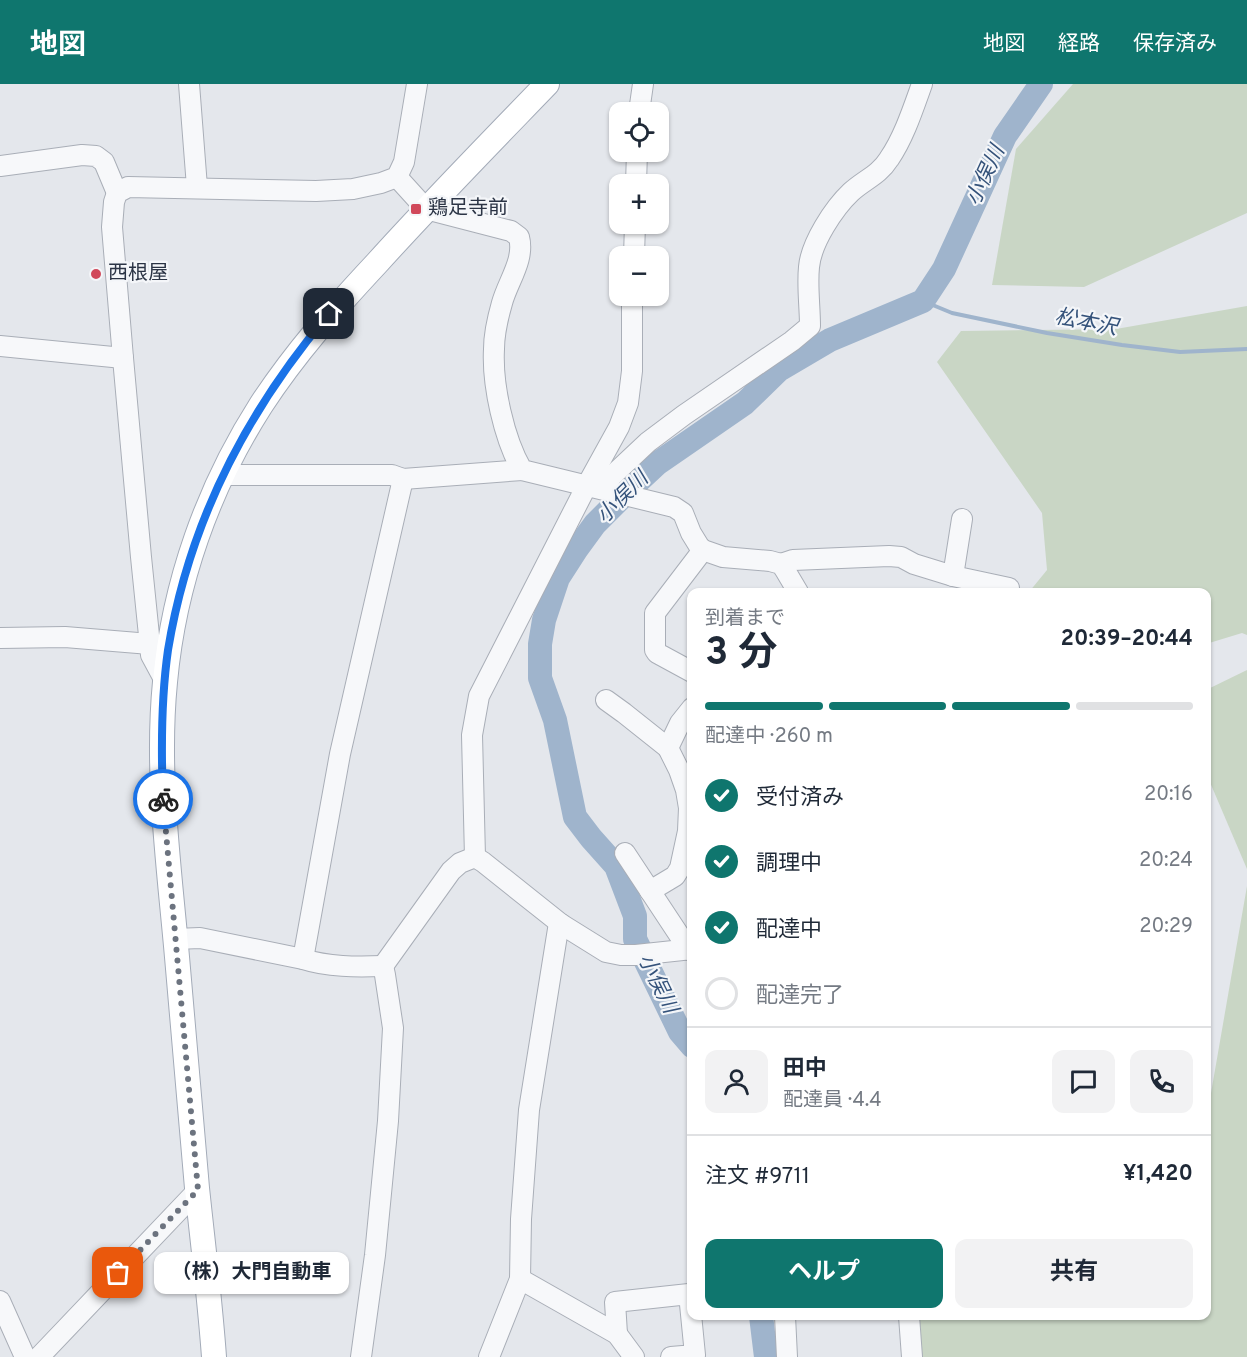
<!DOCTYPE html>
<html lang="ja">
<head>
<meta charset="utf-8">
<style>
	:root { --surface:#fff; --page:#f2f2f3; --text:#1f2937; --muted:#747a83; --line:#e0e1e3; --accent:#0f766e }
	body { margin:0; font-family:Overpass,"Noto Sans JP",sans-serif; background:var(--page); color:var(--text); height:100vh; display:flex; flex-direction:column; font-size:22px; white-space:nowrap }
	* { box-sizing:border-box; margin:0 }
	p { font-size:20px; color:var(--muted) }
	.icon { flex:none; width:33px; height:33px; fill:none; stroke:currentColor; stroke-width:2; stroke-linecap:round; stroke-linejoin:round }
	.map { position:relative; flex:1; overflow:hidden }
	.panel { position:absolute; left:687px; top:504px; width:524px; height:732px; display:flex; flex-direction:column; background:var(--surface); border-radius:12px; box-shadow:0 2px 4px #0004 }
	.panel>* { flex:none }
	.tools { position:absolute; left:609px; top:18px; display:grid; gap:12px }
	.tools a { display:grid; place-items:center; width:60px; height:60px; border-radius:12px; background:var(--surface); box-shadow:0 2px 4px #0004; font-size:30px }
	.pin { position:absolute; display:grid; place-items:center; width:51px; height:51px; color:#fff; margin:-26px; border-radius:12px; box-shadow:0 3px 9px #0006 }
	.courier { position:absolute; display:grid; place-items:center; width:60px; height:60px; margin:-30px; border:4px solid #1a73e8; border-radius:50%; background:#fff; color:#222; box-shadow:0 2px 8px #0007 }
	.bubble { position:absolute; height:42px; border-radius:12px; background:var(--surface); box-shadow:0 2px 4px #0004; font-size:20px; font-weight:700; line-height:42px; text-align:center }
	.head em { font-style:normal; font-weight:700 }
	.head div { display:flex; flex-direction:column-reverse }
	.head { display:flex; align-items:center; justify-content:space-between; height:102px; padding:0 18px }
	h1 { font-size:39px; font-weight:700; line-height:45px }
	.bar { display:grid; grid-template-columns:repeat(4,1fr); gap:9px 6px; align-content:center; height:72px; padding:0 18px }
	.bar i { height:8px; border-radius:4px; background:var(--line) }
	.bar .current { background:var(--accent) }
	.bar p { grid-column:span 4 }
	.line { display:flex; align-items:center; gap:15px; padding:0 18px; border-top:2px solid var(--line) }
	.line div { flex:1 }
	.round { display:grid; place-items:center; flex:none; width:63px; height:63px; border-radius:12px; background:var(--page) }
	ol { padding:0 18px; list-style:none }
	li { display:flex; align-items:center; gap:18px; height:66px }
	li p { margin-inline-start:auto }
	li .icon { padding:6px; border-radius:50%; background:var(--accent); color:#fff; stroke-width:4 }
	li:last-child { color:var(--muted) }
	li i { width:33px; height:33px; border:3px solid var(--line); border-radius:50% }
	.cta { display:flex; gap:12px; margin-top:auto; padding:12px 18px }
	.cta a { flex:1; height:69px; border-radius:12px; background:var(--accent); color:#fff; font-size:24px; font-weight:700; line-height:69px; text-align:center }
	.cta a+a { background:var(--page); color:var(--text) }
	header { display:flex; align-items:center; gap:36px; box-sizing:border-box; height:84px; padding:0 30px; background:var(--accent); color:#fff }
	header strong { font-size:28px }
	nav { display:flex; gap:33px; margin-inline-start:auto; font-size:21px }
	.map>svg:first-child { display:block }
</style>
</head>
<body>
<header>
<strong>地図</strong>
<nav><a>地図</a><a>経路</a><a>保存済み</a></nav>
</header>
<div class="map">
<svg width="1247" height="1273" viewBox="0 0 1247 1273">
	<rect width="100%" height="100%" fill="#e4e7ec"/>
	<g fill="#c9d6c5">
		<path d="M1073,0H1247V129L1084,203L992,201L1016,65Z"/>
		<path d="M1247,222V551L1242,549L1206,560V508H1029L1047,486L1042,429L937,278L961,247L1116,245Z"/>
		<path d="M1247,586V785L1206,689V606Z"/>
		<path d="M1247,802V1273H918L915,1232H1206V1012L1211,1009Z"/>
	</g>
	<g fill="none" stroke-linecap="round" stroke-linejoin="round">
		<path stroke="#9fb4cc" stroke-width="4" d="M923,217L952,229L1047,249L1122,261L1180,268L1247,265"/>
		<g stroke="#9fb4cc" stroke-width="24">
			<path d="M692,962L680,948L635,855V832L616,782L591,754L575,733L555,636L540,594V560L544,536L558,494L576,466L595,440L629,406L658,379L745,319L779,286L830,256L923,217L944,185L1005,52L1041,0"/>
			<path d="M761,1232L766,1273"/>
		</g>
		<g stroke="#a9aeb7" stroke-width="22">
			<g id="minor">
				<path d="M189,0L197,103"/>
				<path d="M639,28L643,0"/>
				<path d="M0,82L82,71L96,72L104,78L117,109"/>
				<path d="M397,93L426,125L511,147L519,153C525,176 508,197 502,219C498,233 494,250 494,265C492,301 504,355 522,386L674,423L683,429L691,449L699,462L703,466L723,473L770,477L781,480L785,486L798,508"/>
				<path d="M636,100L637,68"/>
				<path d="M634,172L635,140"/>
				<path d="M0,262L123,274"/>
				<path d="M222,391H392L403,395L522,386"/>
				<path d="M599,404L648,358L684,331L792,257L810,242C810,223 807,202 809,183C811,159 834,124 851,108C864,96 879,91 889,75C904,53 913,25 922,0"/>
				<path d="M781,480L793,476L889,472L901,473L914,480L953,492L1009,504"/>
				<path d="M953,492L962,435"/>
				<path d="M0,554L65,553L150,560"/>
				<path d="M692,588L657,569L655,566V529L703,466"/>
				<path d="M165,597L151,571L141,473L123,274L112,143L114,118L117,109L128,103L316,107L353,105L381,99L397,93L404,78L417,0"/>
				<path d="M606,616L624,629L668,664L679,686L686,706L689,724L688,747L680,784L675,792L650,807"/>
				<path d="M668,664L680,639L692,624"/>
				<path d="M625,769L689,866"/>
				<path d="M475,773L472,651L479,612L587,401L619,343L628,319L632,287V212"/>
				<path d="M175,855L200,854L303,875C328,883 356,883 383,882"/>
				<path d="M303,875L340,670L403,395"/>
				<path d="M383,882L451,787L460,779L475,773L483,778L561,840L606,868L621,871H636L692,865"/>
				<path d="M520,1195L617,1250L634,1273"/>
				<path d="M0,1217L25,1273"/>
				<path d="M785,1232L787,1273"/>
				<path d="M909,1232L912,1273"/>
				<path d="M617,1250L615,1218L689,1210L695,1271L671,1273"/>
				<path d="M39,1273L198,1106"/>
				<path d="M361,1273L375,1171L388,1037L393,944L385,891L383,882"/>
				<path d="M489,1273L520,1195L521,1135L529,1026L558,845L561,840"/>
			</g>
		</g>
		<g stroke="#a3abb8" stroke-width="26">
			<path id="major" d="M214,1273C210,1217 203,1161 197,1104C190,1027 183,950 177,873C169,781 156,690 165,598C174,499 208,404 261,321C295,269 335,224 377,179C432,118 490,59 547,0"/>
		</g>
		<use href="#minor" stroke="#f7f8fa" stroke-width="20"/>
		<use href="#major" stroke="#fff" stroke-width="24"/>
	</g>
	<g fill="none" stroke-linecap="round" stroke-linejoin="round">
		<path stroke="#6c737f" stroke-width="6" stroke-dasharray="0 10.8" d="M118,1189L198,1106L163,715"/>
		<path stroke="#1a73e8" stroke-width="8" d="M163,715C161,666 161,615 168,566C189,438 246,328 329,230"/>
	</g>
	<g fill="#d1495b" stroke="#f4f6f9" stroke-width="2">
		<rect x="410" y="119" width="12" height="12" rx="3"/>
		<circle cx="96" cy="190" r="6"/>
	</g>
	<g text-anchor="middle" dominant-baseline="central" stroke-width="4.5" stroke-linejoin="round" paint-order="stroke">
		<g font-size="20" fill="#2b3445" stroke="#f4f6f9" text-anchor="start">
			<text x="428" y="125">鶏足寺前</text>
			<text x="108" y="190">西根屋</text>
		</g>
		<g font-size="21" font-style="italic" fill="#34527a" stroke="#f4f6f9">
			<text transform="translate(986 92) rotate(-65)">小俣川</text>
			<text transform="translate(1086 239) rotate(11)">松本沢</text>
			<text transform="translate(623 414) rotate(-45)">小俣川</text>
			<text transform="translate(657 900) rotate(64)">小俣川</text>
		</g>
	</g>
</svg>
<div class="tools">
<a><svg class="icon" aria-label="locate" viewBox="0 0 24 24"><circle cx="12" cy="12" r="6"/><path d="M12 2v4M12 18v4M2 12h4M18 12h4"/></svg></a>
<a>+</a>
<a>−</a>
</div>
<div class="pin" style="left:118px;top:1189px;background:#ea580c"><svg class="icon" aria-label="bag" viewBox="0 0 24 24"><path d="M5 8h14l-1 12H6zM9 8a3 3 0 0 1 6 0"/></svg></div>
<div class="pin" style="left:329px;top:230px;background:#1f2937"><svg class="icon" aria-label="home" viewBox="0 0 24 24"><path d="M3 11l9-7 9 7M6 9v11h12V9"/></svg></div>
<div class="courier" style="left:163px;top:715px"><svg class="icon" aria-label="bike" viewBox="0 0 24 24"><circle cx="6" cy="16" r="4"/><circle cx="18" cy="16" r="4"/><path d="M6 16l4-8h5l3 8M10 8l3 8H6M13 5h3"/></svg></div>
<div class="bubble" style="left:154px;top:1168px;width:195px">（株）大門自動車</div>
<section class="panel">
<div class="head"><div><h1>3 分</h1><p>到着まで</p></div><em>20:39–20:44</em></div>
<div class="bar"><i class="current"></i><i class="current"></i><i class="current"></i><i></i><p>配達中 · 260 m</p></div>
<ol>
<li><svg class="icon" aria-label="check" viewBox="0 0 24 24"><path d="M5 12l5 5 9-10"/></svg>受付済み<p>20:16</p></li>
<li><svg class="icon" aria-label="check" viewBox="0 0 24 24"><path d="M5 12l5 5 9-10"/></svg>調理中<p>20:24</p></li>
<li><svg class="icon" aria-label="check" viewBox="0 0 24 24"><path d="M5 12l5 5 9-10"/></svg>配達中<p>20:29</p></li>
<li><i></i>配達完了</li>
</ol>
<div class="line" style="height:108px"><a class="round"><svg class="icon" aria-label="person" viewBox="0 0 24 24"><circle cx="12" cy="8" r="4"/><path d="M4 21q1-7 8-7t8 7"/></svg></a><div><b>田中</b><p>配達員 · 4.4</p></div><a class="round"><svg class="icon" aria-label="chat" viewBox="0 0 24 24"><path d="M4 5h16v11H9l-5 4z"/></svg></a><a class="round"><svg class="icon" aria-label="phone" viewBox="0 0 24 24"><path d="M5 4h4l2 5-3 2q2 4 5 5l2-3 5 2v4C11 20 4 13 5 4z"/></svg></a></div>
<div class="line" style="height:78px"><div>注文 #9711</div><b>¥1,420</b></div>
<div class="cta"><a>ヘルプ</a><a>共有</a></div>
</section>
</div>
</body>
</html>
